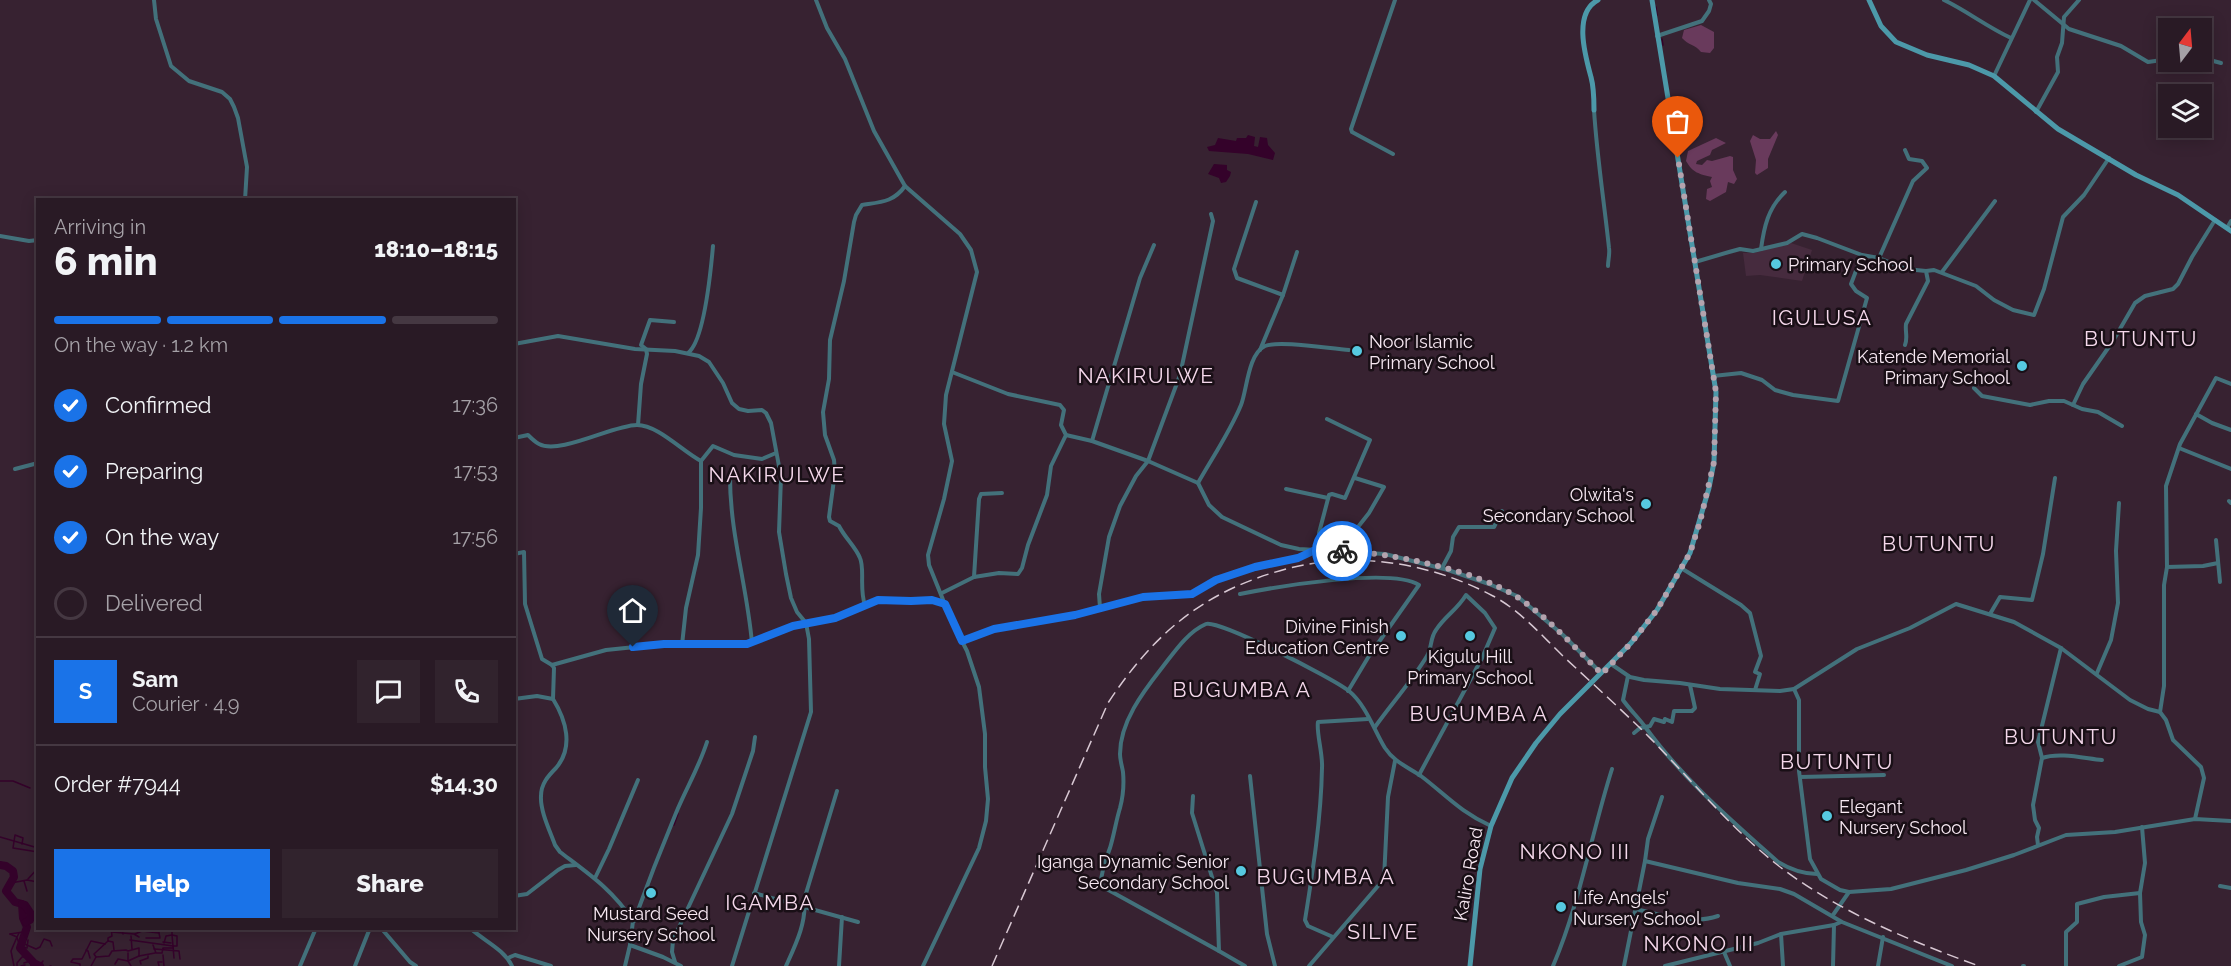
<!DOCTYPE html>
<html lang="en">
<head>
<meta charset="utf-8">
<style>
	:root { --surface:#291a25; --page:#31232d; --text:#f1f3f6; --muted:#a5a1a7; --line:#453842; --accent:#1a73e8 }
	body { margin:0; font-family:Raleway,sans-serif; background:var(--page); color:var(--text); height:100vh; display:flex; flex-direction:column; font-size:22px; white-space:nowrap }
	* { box-sizing:border-box; margin:0 }
	p { font-size:20px; color:var(--muted) }
	.icon { flex:none; width:33px; height:33px; fill:none; stroke:currentColor; stroke-width:2; stroke-linecap:round; stroke-linejoin:round }
	.map { position:relative; flex:1; overflow:hidden }
	.drawer { position:absolute; left:36px; top:198px; width:480px; height:732px; display:flex; flex-direction:column; background:var(--surface); border-radius:0px; box-shadow:0 3px 15px #0003,0 0 0 2px var(--line) }
	.drawer>* { flex:none }
	.needle { width:39px; rotate:16deg }
	.tools { position:absolute; left:2158px; top:18px; display:grid; gap:12px }
	.tools a { display:grid; place-items:center; width:54px; height:54px; border-radius:0px; background:var(--surface); box-shadow:0 3px 15px #0003,0 0 0 2px var(--line); font-size:30px }
	.pin { position:absolute; display:grid; place-items:center; width:51px; height:51px; color:#fff; margin:-62px -26px; border-radius:50% 50% 50% 0; rotate:-45deg; box-shadow:0 0 6px #0007 }
	.pin .icon { rotate:45deg }
	.courier { position:absolute; display:grid; place-items:center; width:60px; height:60px; margin:-30px; border:4px solid #1a73e8; border-radius:50%; background:#fff; color:#222; box-shadow:0 2px 8px #0007 }
	.head em { font-style:normal; font-weight:800 }
	.head div { display:flex; flex-direction:column-reverse }
	.head { display:flex; align-items:center; justify-content:space-between; height:102px; padding:0 18px }
	h1 { font-size:39px; font-weight:800; line-height:45px }
	.bar { display:grid; grid-template-columns:repeat(4,1fr); gap:9px 6px; align-content:center; height:72px; padding:0 18px }
	.bar i { height:8px; border-radius:4px; background:var(--line) }
	.bar .active { background:var(--accent) }
	.bar p { grid-column:span 4 }
	.line { display:flex; align-items:center; gap:15px; padding:0 18px; border-top:2px solid var(--line) }
	.line div { flex:1 }
	.round { display:grid; place-items:center; flex:none; width:63px; height:63px; border-radius:0px; background:var(--page) }
	ol { padding:0 18px; list-style:none }
	li { display:flex; align-items:center; gap:18px; height:66px }
	li p { margin-inline-start:auto }
	li .icon { padding:6px; border-radius:50%; background:var(--accent); color:#fff; stroke-width:4 }
	li:last-child { color:var(--muted) }
	li i { width:33px; height:33px; border:3px solid var(--line); border-radius:50% }
	.action { display:flex; gap:12px; margin-top:auto; padding:12px 18px }
	.action a { flex:1; height:69px; border-radius:0px; background:var(--accent); color:#fff; font-size:24px; font-weight:800; line-height:69px; text-align:center }
	.action a+a { background:var(--page); color:var(--text) }
	.map>svg:first-child { display:block }
</style>
</head>
<body>
<div class="map">
<svg width="2231" height="966" viewBox="0 0 2231 966">
	<rect width="100%" height="100%" fill="#372231"/>
	<path fill="#462b3e" d="M1791,243L1812,250L1802,281L1760,275L1746,276L1743,253H1754Z"/>
	<g fill="#693a5c">
		<path d="M1701,25L1714,32V48L1710,53L1701,52C1696,45 1688,45 1682,38L1684,30Z"/>
		<path d="M1776,131L1778,135L1768,159V168L1757,175L1755,173L1756,160L1750,141L1753,135L1760,139H1770Z"/>
		<path d="M1716,138L1726,143L1712,150L1710,155L1697,161L1696,164L1702,165L1707,160L1712,161L1730,156L1733,157V170L1737,179L1734,184L1728,182L1726,192L1710,201L1706,199L1707,189L1712,187L1710,181L1712,177C1699,174 1693,173 1686,161L1688,151Z"/>
	</g>
	<g fill="#34022a">
		<path d="M1248,135L1255,137L1254,146L1258,147L1260,137L1267,138L1268,145L1275,153L1273,160L1248,154L1209,151L1207,147L1215,145L1218,138L1236,141L1237,138H1246Z"/>
		<path d="M1214,164L1227,165V170L1231,172L1230,176L1226,182L1221,183L1219,178L1208,174Z"/>
	</g>
	<g fill="none" stroke-linecap="round" stroke-linejoin="round">
		<g stroke="#34022a" stroke-width="1.5">
			<path d="M1656,7L1657,15"/>
			<path d="M1662,39L1663,45"/>
			<path d="M0,781H13L30,788"/>
			<path d="M674,825L678,814"/>
			<path d="M0,837L38,848"/>
			<path d="M22,844L23,838L15,835L13,848L38,852"/>
			<path d="M28,879L38,868"/>
			<path d="M24,881L27,891"/>
			<path d="M11,883L27,880L38,882"/>
			<path d="M31,914H38"/>
			<path d="M30,919L38,918"/>
			<path d="M111,928L112,936L108,938V941L113,942L114,950"/>
			<path d="M122,928L123,934"/>
			<path d="M163,928H169"/>
			<path d="M172,928V935L177,936V946H173L174,958"/>
			<path d="M112,932L134,934L139,937"/>
			<path d="M10,934L23,932"/>
			<path d="M10,934L17,937L19,933"/>
			<path d="M135,934L142,931L159,933"/>
			<path d="M131,936L132,949"/>
			<path d="M17,938L19,943"/>
			<path d="M146,938H160L158,928"/>
			<path d="M130,940L173,946L172,935L166,936L164,943"/>
			<path d="M20,942L36,949L40,947L44,939L50,941L52,946"/>
			<path d="M163,942L171,943"/>
			<path d="M153,945L156,953H162L163,948H173"/>
			<path d="M20,946L27,948L28,940"/>
			<path d="M154,949L179,951L180,959"/>
			<path d="M86,950L88,951L90,958"/>
			<path d="M163,955L164,966"/>
			<path d="M139,956L155,953"/>
			<path d="M96,957L109,956L112,951L126,950L128,951L139,948V956L128,961L131,966"/>
			<path d="M24,963L30,961L27,957L29,956"/>
			<path d="M115,964L118,959L128,961V953"/>
			<path d="M141,964L140,961L148,958V956"/>
			<path d="M40,965L43,961"/>
			<path d="M14,966L11,951L17,937"/>
			<path d="M17,966V963L22,957H27"/>
			<path d="M21,966L25,965"/>
			<path d="M31,966L30,961H32"/>
			<path d="M50,966H51"/>
			<path d="M80,966V964L71,962L73,959H82L91,941L105,944"/>
			<path d="M91,966L96,957L94,954L108,941"/>
			<path d="M159,966L158,962H162"/>
		</g>
		<g stroke="#34022a" stroke-width="8">
			<path d="M0,865L6,866L13,871L14,877L6,891L15,902L22,904L23,918L27,927L20,948L34,963L40,966"/>
			<path d="M22,904L25,905L31,914L30,920L26,922"/>
		</g>
		<g stroke="#43717b" stroke-width="4">
			<path d="M154,0L156,19L171,66L189,81L222,92L230,99L234,107L238,118L247,167L245,200"/>
			<path d="M816,0L827,28L845,59L874,131L905,186L960,234L971,250L977,272L946,395L944,424L952,461L944,499L928,555L929,565L952,622L967,651L979,687L985,734V767L988,799L986,821L979,848L923,966"/>
			<path d="M1944,0C1967,11 1987,27 2011,38"/>
			<path d="M2034,0L2069,29L2121,46L2148,62L2169,59"/>
			<path d="M1657,36L1702,21L1709,11L1711,4L1709,0"/>
			<path d="M2202,58L2221,63"/>
			<path d="M1994,76L2030,0"/>
			<path d="M1594,110C1597,157 1604,201 1609,248C1610,254 1608,260 1608,266"/>
			<path d="M2036,112L2058,72L2057,57L2062,43L2064,17L2079,0"/>
			<path d="M1393,154L1352,132L1351,129L1395,0"/>
			<path d="M1256,202L1234,269L1237,278L1283,295L1297,252"/>
			<path d="M2227,228L2231,221"/>
			<path d="M0,236L29,241L38,240"/>
			<path d="M1761,249C1764,227 1768,208 1785,192"/>
			<path d="M1879,258L1913,181L1927,168L1922,161L1909,159L1905,150"/>
			<path d="M1695,262L1729,252L1740,249L1753,251L1787,243L1802,234L1817,238L1862,255L1879,258L1906,269L1926,271L1928,281L1906,324C1905,332 1908,338 1905,345"/>
			<path d="M1926,271L1934,270L1976,286L1994,300L2013,310L2034,315L2044,289L2063,217L2084,195L2109,158"/>
			<path d="M1942,272L1995,201"/>
			<path d="M514,344L558,336L635,349L675,351L699,356L709,362L723,383L732,403L739,409L748,411L762,410L766,413L771,423L781,477L779,532L786,574L791,598L797,612L806,623L809,639L811,712L732,966"/>
			<path d="M1260,350L1283,295"/>
			<path d="M688,353C705,340 711,268 713,246"/>
			<path d="M952,372L1008,394L1060,405L1064,410L1061,425L1066,435L1092,441L1148,461L1198,483L1209,505L1222,517L1281,545L1299,549L1385,554L1448,570L1489,584L1517,596L1563,635L1601,673"/>
			<path d="M1713,376L1741,373L1762,380L1775,390L1793,395L1838,401L1867,298L1856,291L1851,284L1862,255"/>
			<path d="M1974,388L1982,396L2030,405L2049,401H2064L2082,409L2098,412L2122,426"/>
			<path d="M2073,405L2083,384L2113,341L2135,303L2145,296L2173,289L2178,284L2192,257L2215,220"/>
			<path d="M2196,414L2212,423L2231,430"/>
			<path d="M638,425L641,384L647,354L646,349L641,345L650,320L674,322"/>
			<path d="M514,438L528,435C531,438 535,442 539,444C560,455 613,425 637,425C658,425 682,451 701,461L713,446L734,455L762,459L776,453"/>
			<path d="M1092,441L1140,278L1154,245"/>
			<path d="M2179,448L2231,469"/>
			<path d="M15,469L38,463"/>
			<path d="M730,477C730,534 747,586 752,643"/>
			<path d="M1198,483C1212,458 1230,432 1241,405C1247,390 1248,354 1265,346C1279,340 1331,349 1349,350"/>
			<path d="M1286,489L1328,498"/>
			<path d="M2229,501L2231,503"/>
			<path d="M2216,540L2220,582"/>
			<path d="M1322,550L1319,533L1329,495L1332,494L1345,498L1370,440L1327,419"/>
			<path d="M1354,551V532L1369,513L1384,487L1355,478"/>
			<path d="M514,554L524,552L525,604L542,659L552,665L554,668L553,699"/>
			<path d="M2167,567L2203,566L2218,563"/>
			<path d="M1442,568L1451,551L1453,537L1459,527H1494L1502,511"/>
			<path d="M1681,568L1741,605L1750,613L1761,656L1755,672L1760,674L1755,690"/>
			<path d="M974,577L979,499L981,494L1002,493"/>
			<path d="M942,593L974,577L999,573L1018,574L1022,568L1028,545L1047,495L1051,466L1066,435"/>
			<path d="M1240,594C1275,587 1391,567 1419,585L1369,656L1348,691"/>
			<path d="M865,605C859,589 865,569 860,558C855,546 845,538 839,526L830,521L829,517L835,472L834,460L825,435L823,412L829,379L830,340L844,281L854,222L856,215L862,205C881,202 894,202 905,186"/>
			<path d="M1100,608L1099,594L1109,537L1120,506L1136,476L1148,461L1180,375L1213,221L1211,214"/>
			<path d="M1990,614L2000,597L2032,600L2043,554L2055,478"/>
			<path d="M962,641L994,629L1075,615L1143,597L1192,594L1226,576L1298,558L1313,551"/>
			<path d="M682,645L686,608L698,555L701,508V461"/>
			<path d="M1611,664L1630,677L1644,680L1680,683L1720,689L1780,691L1794,689L1799,700V771L1810,859L1821,879L1840,890L1849,892L1891,889L1966,870L2014,855L2066,835L2115,832L2195,819L2231,821"/>
			<path d="M552,665L606,650L664,644H747L793,626L835,618L878,600H932L945,603"/>
			<path d="M2097,673L2111,640L2118,603L2116,551L2119,503"/>
			<path d="M1628,676L1623,700C1630,710 1639,718 1646,728C1683,779 1731,820 1778,862C1791,870 1802,874 1817,874"/>
			<path d="M1794,689L1857,649L1910,628L1956,604L2014,622L2061,648L2130,700L2148,709L2160,712L2166,720L2173,740L2201,767L2204,778L2195,819"/>
			<path d="M514,699L537,696L553,699C566,720 574,747 556,768C548,776 541,784 541,796C540,811 550,831 555,845L560,852C589,874 613,890 633,921L630,945L663,957L681,966"/>
			<path d="M2160,712L2164,686V585L2167,567L2166,486L2180,444L2216,378L2231,384"/>
			<path d="M1375,727C1392,703 1412,681 1427,656C1432,648 1430,638 1436,630C1445,616 1457,610 1466,595L1485,613L1495,628L1482,658L1419,775"/>
			<path d="M1634,733L1640,728L1650,726L1654,719L1664,722L1665,719L1672,722L1674,711H1692L1695,708L1690,685"/>
			<path d="M2042,758C2059,752 2083,758 2102,760"/>
			<path d="M1250,776L1267,934L1275,966"/>
			<path d="M1800,777L1884,775"/>
			<path d="M1193,796L1192,813L1217,893L1219,951L1245,966"/>
			<path d="M2038,845L2037,837L2039,828L2035,820L2033,805L2042,758L2038,742L2061,648"/>
			<path d="M1645,861L1738,883L1780,889L1794,894L1842,922L1952,966"/>
			<path d="M595,878L609,849L638,780"/>
			<path d="M2220,886L2231,888"/>
			<path d="M754,893L858,922"/>
			<path d="M514,896L527,894L558,870L565,866L576,865"/>
			<path d="M1636,909C1661,915 1693,925 1718,916"/>
			<path d="M1833,915L1849,892"/>
			<path d="M634,921C647,885 661,849 676,813C686,789 699,767 707,742"/>
			<path d="M381,928L410,962L416,966"/>
			<path d="M470,928C484,941 504,949 512,966"/>
			<path d="M1781,934L1783,966"/>
			<path d="M1333,937L1308,926L1305,920C1313,870 1321,819 1322,768C1323,754 1316,732 1318,722L1368,719"/>
			<path d="M1219,951L1103,887L1101,883C1101,871 1106,859 1110,848C1114,835 1116,821 1120,808C1123,797 1124,783 1123,772C1122,766 1120,760 1120,754C1120,722 1143,692 1161,669C1173,654 1187,632 1206,624C1218,619 1334,679 1349,691C1366,705 1374,730 1385,748C1394,762 1408,767 1421,776C1446,795 1460,812 1491,826"/>
			<path d="M1724,952L1730,966"/>
			<path d="M508,958L515,955L551,966"/>
			<path d="M675,962L672,952L673,940L732,814L753,751L755,737"/>
			<path d="M300,966L316,928"/>
			<path d="M355,966L370,928"/>
			<path d="M625,966L630,945"/>
			<path d="M786,966C795,946 807,922 804,900L837,791"/>
			<path d="M839,966L842,917"/>
			<path d="M1309,966L1384,879L1388,797L1395,761"/>
			<path d="M1553,966C1580,903 1591,835 1612,769"/>
			<path d="M1624,966L1645,861L1648,839L1662,797"/>
			<path d="M1665,966L1758,943L1781,934L1834,925L1841,922"/>
			<path d="M1833,966L1834,925"/>
			<path d="M1878,966L1883,937"/>
			<path d="M2023,966H2024"/>
			<path d="M2066,966V932L2077,922V904L2104,897L2140,893"/>
			<path d="M2119,966L2142,957L2145,935L2141,922L2140,893L2145,863L2142,827"/>
		</g>
		<g stroke="#4c99a9" stroke-width="5">
			<path d="M1869,0L1881,26L1896,42L1927,55L1969,65L1994,76L2058,129L2136,175L2178,195L2231,231"/>
			<path d="M1594,110C1594,99 1594,88 1591,77C1585,55 1573,13 1598,0"/>
			<path d="M1470,966L1480,869L1491,826L1512,778L1536,743L1560,714L1631,643L1657,610L1690,553L1709,488L1714,462L1716,392L1652,0"/>
		</g>
		<path stroke="#d8c8d3" stroke-width="1.5" stroke-dasharray="12 6" stroke-linecap="butt" d="M992,966L1108,703C1154,633 1204,591 1286,569C1356,551 1429,562 1493,596C1521,611 1542,636 1565,658C1590,681 1615,704 1639,727C1685,772 1725,823 1775,863C1836,911 1908,940 1979,966"/>
	</g>
	<g fill="none" stroke-linecap="round" stroke-linejoin="round">
		<path stroke="#b4a3ae" stroke-width="6" stroke-dasharray="0 10.8" d="M1342,551C1391,553 1476,570 1517,597C1549,618 1575,648 1602,674L1631,643L1657,610L1690,553L1700,522L1714,462L1716,392L1678,158"/>
		<path stroke="#1a73e8" stroke-width="8" d="M633,647L664,644H747L793,626L835,618L878,600L911,601L932,600L945,604L962,641L994,629L1075,615L1143,597L1192,594L1216,580L1255,567L1298,558L1315,550L1342,551"/>
	</g>
	<g fill="#56c9e0" stroke="#190f16" stroke-width="2">
		<circle cx="1776" cy="264" r="6"/>
		<circle cx="1357" cy="351" r="6"/>
		<circle cx="2022" cy="366" r="6"/>
		<circle cx="1646" cy="504" r="6"/>
		<circle cx="1401" cy="636" r="6"/>
		<circle cx="1470" cy="636" r="6"/>
		<circle cx="1827" cy="816" r="6"/>
		<circle cx="1241" cy="871" r="6"/>
		<circle cx="651" cy="893" r="6"/>
		<circle cx="1561" cy="907" r="6"/>
	</g>
	<g text-anchor="middle" dominant-baseline="central" stroke-width="5" stroke-linejoin="round" paint-order="stroke">
		<g font-size="18" fill="#f7e8f2" stroke="#190f16" text-anchor="start">
			<text x="1788" y="264">Primary School</text>
			<text x="1369" y="341">Noor Islamic<tspan x="1369" dy="21">Primary School</tspan></text>
			<text x="2010" y="356" text-anchor="end">Katende Memorial<tspan x="2010" dy="21">Primary School</tspan></text>
			<text x="1634" y="494" text-anchor="end">Olwita's<tspan x="1634" dy="21">Secondary School</tspan></text>
			<text x="1389" y="626" text-anchor="end">Divine Finish<tspan x="1389" dy="21">Education Centre</tspan></text>
			<text x="1470" y="656" text-anchor="middle">Kigulu Hill<tspan x="1470" dy="21">Primary School</tspan></text>
			<text x="1839" y="806">Elegant<tspan x="1839" dy="21">Nursery School</tspan></text>
			<text x="1229" y="861" text-anchor="end">Iganga Dynamic Senior<tspan x="1229" dy="21">Secondary School</tspan></text>
			<text x="1573" y="897">Life Angels'<tspan x="1573" dy="21">Nursery School</tspan></text>
			<text x="651" y="913" text-anchor="middle">Mustard Seed<tspan x="651" dy="21">Nursery School</tspan></text>
		</g>
		<g font-size="18" fill="#f7e8f2" stroke="#190f16">
			<text transform="translate(1468 874) rotate(-80)">Kaliro Road</text>
		</g>
		<g font-size="21" letter-spacing="1.5" fill="#f5d8eb" stroke="#190f16">
			<text x="1822" y="317">IGULUSA</text>
			<text x="2141" y="338">BUTUNTU</text>
			<text x="1146" y="375">NAKIRULWE</text>
			<text x="777" y="474">NAKIRULWE</text>
			<text x="1939" y="543">BUTUNTU</text>
			<text x="1242" y="689">BUGUMBA A</text>
			<text x="1479" y="713">BUGUMBA A</text>
			<text x="2061" y="736">BUTUNTU</text>
			<text x="1837" y="761">BUTUNTU</text>
			<text x="1575" y="851">NKONO III</text>
			<text x="1326" y="876">BUGUMBA A</text>
			<text x="770" y="902">IGAMBA</text>
			<text x="1383" y="931">SILIVE</text>
			<text x="1699" y="943">NKONO III</text>
		</g>
	</g>
</svg>
<div class="tools">
<a><svg class="needle" viewBox="-14 -14 28 28"><path d="M0-13l5 13h-10z" fill="#e53935"/><path d="M0 13l5-13h-10z" fill="#a5a1a7"/></svg></a>
<a><svg class="icon" aria-label="layers" viewBox="0 0 24 24"><path d="M12 4l9 5-9 5-9-5zM3 14l9 5 9-5"/></svg></a>
</div>
<div class="pin" style="left:1678px;top:158px;background:#ea580c"><svg class="icon" aria-label="bag" viewBox="0 0 24 24"><path d="M5 8h14l-1 12H6zM9 8a3 3 0 0 1 6 0"/></svg></div>
<div class="pin" style="left:633px;top:647px;background:#1f2937"><svg class="icon" aria-label="home" viewBox="0 0 24 24"><path d="M3 11l9-7 9 7M6 9v11h12V9"/></svg></div>
<div class="courier" style="left:1342px;top:551px"><svg class="icon" aria-label="bike" viewBox="0 0 24 24"><circle cx="6" cy="16" r="4"/><circle cx="18" cy="16" r="4"/><path d="M6 16l4-8h5l3 8M10 8l3 8H6M13 5h3"/></svg></div>
<section class="drawer">
<div class="head"><div><h1>6 min</h1><p>Arriving in</p></div><em>18:10–18:15</em></div>
<div class="bar"><i class="active"></i><i class="active"></i><i class="active"></i><i></i><p>On the way · 1.2 km</p></div>
<ol>
<li><svg class="icon" aria-label="check" viewBox="0 0 24 24"><path d="M5 12l5 5 9-10"/></svg>Confirmed<p>17:36</p></li>
<li><svg class="icon" aria-label="check" viewBox="0 0 24 24"><path d="M5 12l5 5 9-10"/></svg>Preparing<p>17:53</p></li>
<li><svg class="icon" aria-label="check" viewBox="0 0 24 24"><path d="M5 12l5 5 9-10"/></svg>On the way<p>17:56</p></li>
<li><i></i>Delivered</li>
</ol>
<div class="line" style="height:108px"><b class="round" style="background:var(--accent);color:#fff">S</b><div><b>Sam</b><p>Courier · 4.9</p></div><a class="round"><svg class="icon" aria-label="chat" viewBox="0 0 24 24"><path d="M4 5h16v11H9l-5 4z"/></svg></a><a class="round"><svg class="icon" aria-label="phone" viewBox="0 0 24 24"><path d="M5 4h4l2 5-3 2q2 4 5 5l2-3 5 2v4C11 20 4 13 5 4z"/></svg></a></div>
<div class="line" style="height:78px"><div>Order #7944</div><b>$14.30</b></div>
<div class="action"><a>Help</a><a>Share</a></div>
</section>
</div>
</body>
</html>
